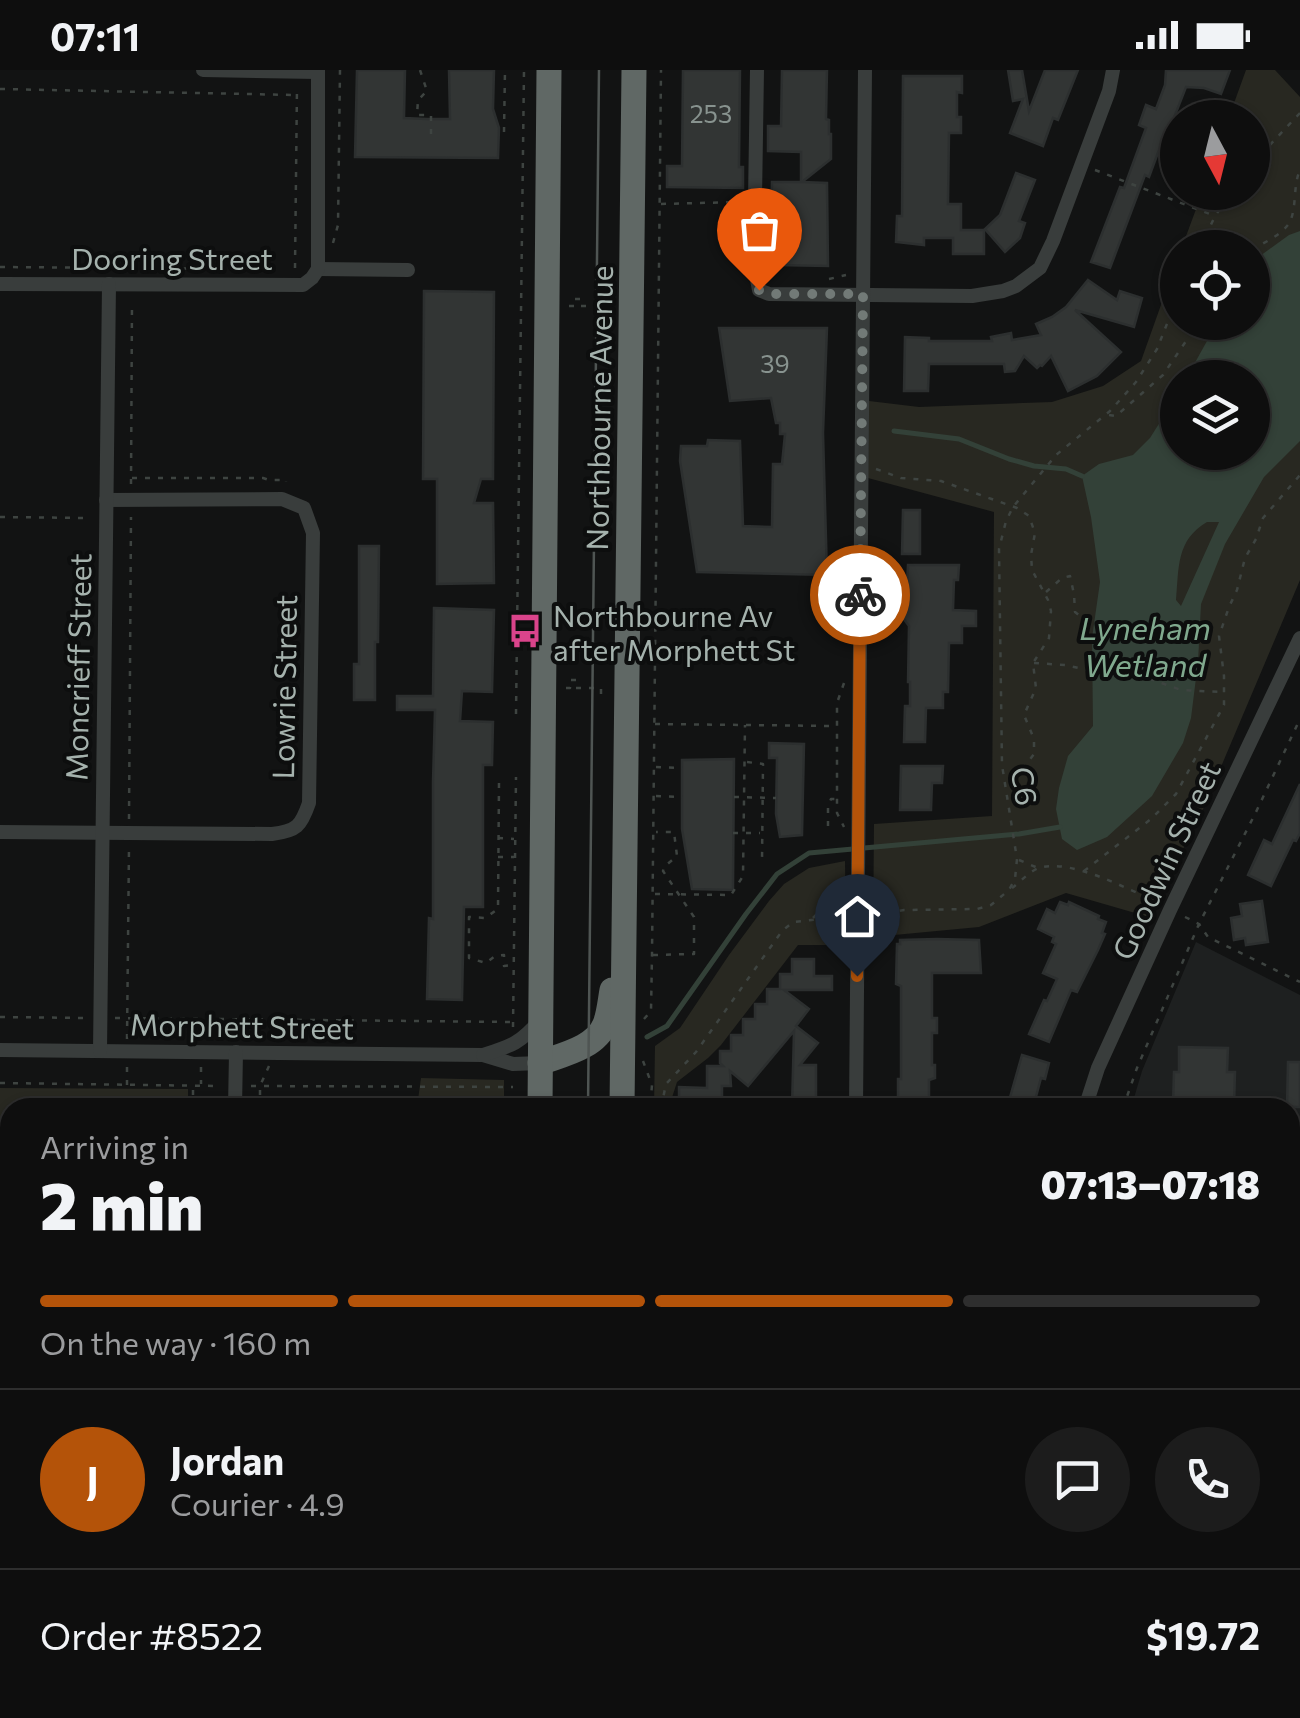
<!DOCTYPE html>
<html lang="en">
<head>
<meta charset="utf-8">
<style>
	:root { --surface:#0e0e0e; --page:#1c1c1c; --text:#f1f3f6; --muted:#9b9c9e; --line:#2e2e2e; --accent:#b45309 }
	body { margin:0; font-family:Commissioner,sans-serif; background:var(--page); color:var(--text); height:100vh; display:flex; flex-direction:column; font-size:38px; white-space:nowrap }
	* { box-sizing:border-box; margin:0 }
	p { font-size:32px; color:var(--muted) }
	.icon { flex:none; width:55px; height:55px; fill:none; stroke:currentColor; stroke-width:2; stroke-linecap:round; stroke-linejoin:round }
	.map { position:relative; flex:1; overflow:hidden }
	.sheet { position:absolute; left:0px; top:1028px; width:1300px; height:622px; display:flex; flex-direction:column; background:var(--surface); border-radius:30px 30px 0 0; box-shadow:0 2px 8px #0004,0 0 0 2px var(--line) }
	.sheet>* { flex:none }
	.needle { width:65px; rotate:173deg }
	.buttons { position:absolute; left:1160px; top:30px; display:grid; gap:20px }
	.buttons a { display:grid; place-items:center; width:110px; height:110px; border-radius:50%; background:var(--surface); box-shadow:0 2px 8px #0004,0 0 0 2px var(--line); font-size:50px }
	.pin { position:absolute; display:grid; place-items:center; width:85px; height:85px; color:#fff; margin:-102px -42px; border-radius:50% 50% 50% 0; rotate:-45deg; box-shadow:0 0 10px #0007 }
	.pin .icon { rotate:45deg }
	.courier { position:absolute; display:grid; place-items:center; width:100px; height:100px; margin:-50px; border:8px solid #b45309; border-radius:50%; background:#fff; color:#222; box-shadow:0 2px 12px #0007 }
	.overview em { font-style:normal; font-weight:800 }
	.overview div { display:flex; flex-direction:column-reverse }
	.overview { display:flex; align-items:center; justify-content:space-between; height:170px; padding:0 40px }
	h1 { font-size:65px; font-weight:800; line-height:75px }
	.bar { display:grid; grid-template-columns:repeat(4,1fr); gap:15px 10px; align-content:center; height:120px; padding:0 40px }
	.bar i { height:12px; border-radius:8px; background:var(--line) }
	.bar .current { background:var(--accent) }
	.bar p { grid-column:span 4 }
	.line { display:flex; align-items:center; gap:25px; padding:0 40px; border-top:2px solid var(--line) }
	.line div { flex:1 }
	.round { display:grid; place-items:center; flex:none; width:105px; height:105px; border-radius:52px; background:var(--page) }
	.status { display:flex; justify-content:space-between; align-items:center; height:70px; padding:0 50px; background:var(--surface); direction:ltr }
	.status svg { height:28px; fill:currentColor }
	.map>svg:first-child { display:block }
</style>
</head>
<body>
<div class="status"><b>07:11</b><svg viewBox="0 0 49 12"><path d="M0 12V9h3v3zM5 12V6h3v6zM10 12V3h3v9zM15 12V0h3v12zM26 1h20v11H26zM47 4h2v5h-2z"/></svg></div>
<div class="map">
<svg width="1300" height="1648" viewBox="0 0 1300 1648">
	<rect width="100%" height="100%" fill="#121313"/>
	<path fill="#1e2020" d="M1196,872L1300,925V1611L1290,1612V1038H1131L1142,1001Z"/>
	<g fill="#282821" fill-rule="evenodd">
		<path d="M1246,0H1275L1300,27V510L1204,737L1149,847L1066,823L979,857L873,867L874,754L992,746L994,442L868,408L869,331L919,337L1052,332L1103,316L1141,291L1177,190L1178,252H1252V178L1182,177L1202,123L1252,122V48L1229,47ZM1178,308H1252V382H1178Z"/>
		<path d="M845,791L846,867L833,875H798L721,975L708,988L677,1012L669,1037H654L655,976L680,958L729,885L769,831L784,814L809,798Z"/>
		<path d="M421,1008L504,1010V1037H417Z"/>
		<path d="M0,1018L188,1019V1037L10,1038V1372H0Z"/>
	</g>
	<path fill="#334138" fill-rule="evenodd" d="M1300,161V371L1264,407L1225,474L1201,534L1198,592L1191,648L1183,673L1152,726L1107,767L1077,780L1062,769L1056,739L1059,718L1068,686L1093,656L1092,568L1100,512L1091,447L1082,406L1099,394L1133,385L1150,368L1177,325L1178,382H1252V308L1187,307L1217,253L1252,252L1253,191L1289,165ZM1207,452H1219L1181,536L1176,530C1179,498 1176,470 1207,452Z"/>
	<g fill="none" stroke-linecap="round" stroke-linejoin="round">
		<g stroke="#334138" stroke-width="5">
			<path d="M894,361L959,369L1009,389L1034,396L1066,399L1082,406"/>
			<path d="M647,967L667,956L746,844L777,804L809,783L1019,764L1060,757"/>
			<path d="M0,1416L10,1415"/>
		</g>
	</g>
	<g fill="#323534" stroke="#2c2f2f" stroke-width="2.5">
		<path d="M357,0H405L404,48L427,49H450L449,0H494L493,39L499,58L498,88L355,87Z"/>
		<path d="M683,0H740L739,97H743V118L667,117V96H682Z"/>
		<path d="M782,0H827L826,49L829,50V64H831V89L802,112L827,113L828,196L777,195L778,164H775V148H771L772,112H801V82L768,81V56H781Z"/>
		<path d="M1008,0H1022L1029,41L1045,0H1078L1058,50L1053,48L1043,76L1010,63L1023,29L1013,31Z"/>
		<path d="M1166,0H1230L1221,24L1204,18L1186,17L1170,58L1178,61V77L1162,72L1149,107L1145,105L1110,198L1091,192L1120,117L1124,118L1146,58L1139,55L1146,35L1156,39L1165,15Z"/>
		<path d="M903,6H962V23L957,22V47H961V63H949L948,134H961V160H984V184H953V168H924V175L896,172L897,146H902Z"/>
		<path d="M1016,103L1035,110L1019,151L1025,153L1020,168L1005,182L985,159L1000,145Z"/>
		<path d="M1088,210L1117,230L1120,221L1142,228L1134,257L1075,240L1121,282L1097,306L1068,321L1051,286L1042,296L1040,295L1037,298L1024,286L1015,301L1005,302L1004,294H929L928,321H904L905,267L929,268V271H992L991,267L1011,263L1012,270L1041,265L1036,254L1052,247L1066,237Z"/>
		<path d="M424,221L494,222L493,409H481L474,433H493L494,513L437,514V409H423Z"/>
		<path d="M719,258H827L823,363L827,505L697,502L680,391L681,376H707L708,370L740,371L743,456L772,457L773,394H782L785,364H780V353H776L771,328L730,331Z"/>
		<path d="M903,440H920V484H902Z"/>
		<path d="M359,476H379L378,572H375V630H354V594H359Z"/>
		<path d="M908,495H959L958,510H954L953,540L976,541V556H962V573H949L948,622H943V638H926L925,672H904L905,636H910V612H908L909,556L900,544V533H906Z"/>
		<path d="M434,538L494,540L492,622L462,621L460,651L493,652L492,695H483V837H464L462,930L427,929L429,848L433,849V712L435,640H397V626H433Z"/>
		<path d="M769,673L804,674L802,765L780,767L776,744L777,688H769Z"/>
		<path d="M734,689L733,820L692,819L682,759V690Z"/>
		<path d="M901,696H943L942,713H932L931,740H900Z"/>
		<path d="M1300,714V763L1296,771L1293,770L1271,816L1248,805L1264,770L1272,774Z"/>
		<path d="M1262,831L1268,872L1246,875L1245,868L1234,870L1231,848L1242,846L1240,834Z"/>
		<path d="M1060,832L1068,835L1069,832L1099,846L1098,849L1106,852L1102,863L1105,864L1098,880L1077,922L1071,920L1049,972L1029,964L1044,930L1047,931L1057,909L1043,903L1056,874L1052,872L1054,867L1038,859L1047,839L1055,843Z"/>
		<path d="M937,869L979,870L981,903H932V948H937V963H932V995H935V1008L929,1010V1038H898V1009H901V916L896,914L897,874H900V870Z"/>
		<path d="M792,889H814V906H832V920H784L809,939L796,956L818,973L800,995H816V1030H813V1038H792L794,961L748,1016L730,1001L731,1016H722V1038H679V1017L707,1018V996H723L720,993V981H731V965H743V949H755V934H767V919H780V904H792Z"/>
		<path d="M1179,977L1228,978L1227,1002H1235L1234,1035L1173,1034L1174,1002H1179Z"/>
		<path d="M1022,985L1049,993L1045,1009L1041,1008L1033,1038H1007Z"/>
		<path d="M1288,992H1300V1037H1287Z"/>
	</g>
	<g fill="none" stroke-linecap="round" stroke-linejoin="round">
		<g stroke="#3e4441" stroke-width="2.5" stroke-dasharray="5 8" stroke-linecap="butt">
			<path d="M420,0L427,21L418,30L417,45H431V68"/>
			<path d="M0,19L295,25"/>
			<path d="M504,62L505,0"/>
			<path d="M1252,94L1300,43"/>
			<path d="M1095,100L1215,146"/>
			<path d="M661,134L738,132"/>
			<path d="M333,173L338,155L340,0"/>
			<path d="M1200,178L1215,146L1232,122"/>
			<path d="M1252,180C1263,173 1279,166 1287,156C1298,143 1292,117 1300,100"/>
			<path d="M0,197L252,199"/>
			<path d="M295,198L297,16"/>
			<path d="M829,209L846,205"/>
			<path d="M569,236H574V229H580V236H603V246L611,245"/>
			<path d="M1109,345L1116,346L1163,305L1199,252"/>
			<path d="M876,399L901,408L941,411L1017,438L1029,446L1035,463L1031,485L1032,500L1048,530L1051,541L1049,568L1033,593L1036,618L1024,645L1034,669V684L1022,700L1004,706"/>
			<path d="M132,408H263L269,410H286V412"/>
			<path d="M131,414L132,232"/>
			<path d="M0,447L89,448"/>
			<path d="M840,513L838,538L845,555"/>
			<path d="M1046,522L1062,508L1070,506L1074,524L1075,542L1085,550"/>
			<path d="M1034,593L1065,595L1111,605L1142,606L1181,620L1222,622"/>
			<path d="M844,613L837,633V743L844,757"/>
			<path d="M566,618H570V610H576V618H601V628H603"/>
			<path d="M516,644L524,0"/>
			<path d="M655,654L835,656"/>
			<path d="M747,692L763,694L762,792"/>
			<path d="M656,697L682,698"/>
			<path d="M499,713L498,839L485,848L469,847V888L486,893L495,886L504,885V896L514,895"/>
			<path d="M656,726L682,727"/>
			<path d="M734,727L776,728"/>
			<path d="M129,749L131,447"/>
			<path d="M828,756V736L831,729H837"/>
			<path d="M733,763H760"/>
			<path d="M498,768L514,769"/>
			<path d="M498,787H514"/>
			<path d="M1019,790L1038,798"/>
			<path d="M1084,801L1151,749L1176,724L1224,635V606L1219,566L1229,537L1237,520L1245,488L1256,469L1263,448L1300,405"/>
			<path d="M1012,818C1020,812 1030,801 1039,798C1071,788 1126,819 1156,831"/>
			<path d="M655,824L731,825L743,806L745,655"/>
			<path d="M874,845L904,840L977,839L991,835L1009,820L1015,809L1017,789L1002,695L999,479L1006,451L1013,437L1056,385L1110,341L1136,312L1157,279L1178,226"/>
			<path d="M1185,847L1199,854L1208,867L1300,912"/>
			<path d="M813,848L843,818"/>
			<path d="M653,885L694,884V847L663,801L664,797L677,786L674,762H656"/>
			<path d="M0,947L87,948"/>
			<path d="M115,948L513,952"/>
			<path d="M644,949L651,941L652,885L661,0"/>
			<path d="M513,957L516,707"/>
			<path d="M127,969L129,777"/>
			<path d="M643,991L652,1015L650,1038"/>
			<path d="M201,997V1014"/>
			<path d="M0,1013L218,1016"/>
			<path d="M127,1015V997"/>
			<path d="M251,1016L513,1017"/>
			<path d="M193,1038V1018"/>
			<path d="M260,1038V1016L269,996"/>
			<path d="M661,1038L666,1014L696,982L782,861L793,852L841,847"/>
			<path d="M1123,1038L1137,998L1199,854L1256,742L1300,649"/>
			<path d="M0,1471H10"/>
			<path d="M1290,1618H1300"/>
			<path d="M0,1632H9"/>
			<path d="M1041,1640V1648"/>
			<path d="M8,1648V1632"/>
			<path d="M187,1648V1640"/>
			<path d="M253,1648V1640"/>
			<path d="M646,1648V1640"/>
			<path d="M1106,1648V1640"/>
			<path d="M1241,1648V1640"/>
		</g>
		<g stroke="#393d3c" stroke-width="14">
			<path d="M203,0L318,2"/>
			<path d="M757,0L754,194L759,220L769,224L972,226L1003,221L1016,216L1040,198L1053,171L1109,21L1113,0"/>
			<path d="M318,199L408,200"/>
			<path d="M0,214L303,215L312,208L318,199V0"/>
			<path d="M0,762L272,764C297,761 301,756 309,733L313,463L304,438L282,429L106,430"/>
			<path d="M0,980L483,985L513,994L540,993"/>
			<path d="M100,981L109,214"/>
			<path d="M483,985C511,976 521,973 540,950"/>
			<path d="M235,1038L236,982"/>
			<path d="M856,1038L865,0"/>
			<path d="M1085,1038L1098,998L1170,840L1300,568"/>
			<path d="M228,1648V1640"/>
			<path d="M855,1648L862,1640"/>
			<path d="M1075,1648V1640"/>
		</g>
		<g stroke="#606865" stroke-width="25">
			<path d="M540,993C561,985 596,978 605,954C609,944 610,931 612,920"/>
			<path d="M540,1038L549,0"/>
			<path d="M622,1038L634,0"/>
			<path d="M535,1648V1640"/>
			<path d="M616,1648V1640"/>
		</g>
		<g stroke="#4f5553" stroke-width="2.5">
			<path d="M588,1038L599,0"/>
			<path d="M572,1648V1640"/>
		</g>
	</g>
	<g fill="none" stroke-linecap="round" stroke-linejoin="round">
		<path stroke="#727a77" stroke-width="10" stroke-dasharray="0 18" d="M759,220L769,224H863L860,525"/>
		<path stroke="#b45309" stroke-width="12" d="M857,906L860,525"/>
	</g>
	<defs>
		<g id="bus-bare" transform="scale(2.7)"><path d="M-5-6H5V4H4V6H2V4H-2V6H-4V4H-5ZM-3.5-4V0h7V-4ZM-3.5 1.2v1.5H-2V1.2ZM2 1.2v1.5H3.5V1.2Z" fill="#da448b" stroke="#0d0e0e" stroke-width="2.5" paint-order="stroke"/></g>
	</defs>
	<g fill-rule="evenodd">
		<use href="#bus-bare" x="525" y="561"/>
	</g>
	<g text-anchor="middle" dominant-baseline="central" stroke-width="8" stroke-linejoin="round" paint-order="stroke">
		<g font-size="25" fill="#88938f">
			<text x="711" y="43">253</text>
			<text x="775" y="293">39</text>
		</g>
		<g font-size="30" fill="#a5b2ad" stroke="#0d0e0e">
			<text x="172" y="187">Dooring Street</text>
			<text transform="translate(598 338) rotate(-89)">Northbourne Avenue</text>
			<text transform="translate(77 597) rotate(-89)">Moncrieff Street</text>
			<text transform="translate(283 617) rotate(-89)">Lowrie Street</text>
			<text transform="translate(1026 716) rotate(81)">C6</text>
			<text transform="translate(1165 790) rotate(-65)">Goodwin Street</text>
			<text transform="translate(242 955) rotate(1)">Morphett Street</text>
		</g>
		<g font-size="30" fill="#a5b2ad" stroke="#0d0e0e" text-anchor="start">
			<text x="553" y="544">Northbourne Av<tspan x="553" dy="34">after Morphett St</tspan></text>
		</g>
		<g font-size="32" font-style="italic" fill="#80a98e" stroke="#0d0e0e">
			<text x="1145" y="557">Lyneham<tspan x="1145" dy="37">Wetland</tspan></text>
		</g>
	</g>
</svg>
<div class="buttons">
<a><svg class="needle" viewBox="-14 -14 28 28"><path d="M0-13l5 13h-10z" fill="#e53935"/><path d="M0 13l5-13h-10z" fill="#9b9c9e"/></svg></a>
<a><svg class="icon" aria-label="locate" viewBox="0 0 24 24"><circle cx="12" cy="12" r="6"/><path d="M12 2v4M12 18v4M2 12h4M18 12h4"/></svg></a>
<a><svg class="icon" aria-label="layers" viewBox="0 0 24 24"><path d="M12 4l9 5-9 5-9-5zM3 14l9 5 9-5"/></svg></a>
</div>
<div class="pin" style="left:759px;top:220px;background:#ea580c"><svg class="icon" aria-label="bag" viewBox="0 0 24 24"><path d="M5 8h14l-1 12H6zM9 8a3 3 0 0 1 6 0"/></svg></div>
<div class="pin" style="left:857px;top:906px;background:#1f2937"><svg class="icon" aria-label="home" viewBox="0 0 24 24"><path d="M3 11l9-7 9 7M6 9v11h12V9"/></svg></div>
<div class="courier" style="left:860px;top:525px"><svg class="icon" aria-label="bike" viewBox="0 0 24 24"><circle cx="6" cy="16" r="4"/><circle cx="18" cy="16" r="4"/><path d="M6 16l4-8h5l3 8M10 8l3 8H6M13 5h3"/></svg></div>
<section class="sheet">
<div class="overview"><div><h1>2 min</h1><p>Arriving in</p></div><em>07:13–07:18</em></div>
<div class="bar"><i class="current"></i><i class="current"></i><i class="current"></i><i></i><p>On the way · 160 m</p></div>
<div class="line" style="height:180px"><b class="round" style="background:var(--accent);color:#fff">J</b><div><b>Jordan</b><p>Courier · 4.9</p></div><a class="round"><svg class="icon" aria-label="chat" viewBox="0 0 24 24"><path d="M4 5h16v11H9l-5 4z"/></svg></a><a class="round"><svg class="icon" aria-label="phone" viewBox="0 0 24 24"><path d="M5 4h4l2 5-3 2q2 4 5 5l2-3 5 2v4C11 20 4 13 5 4z"/></svg></a></div>
<div class="line" style="height:130px"><div>Order #8522</div><b>$19.72</b></div>
</section>
</div>
</body>
</html>
